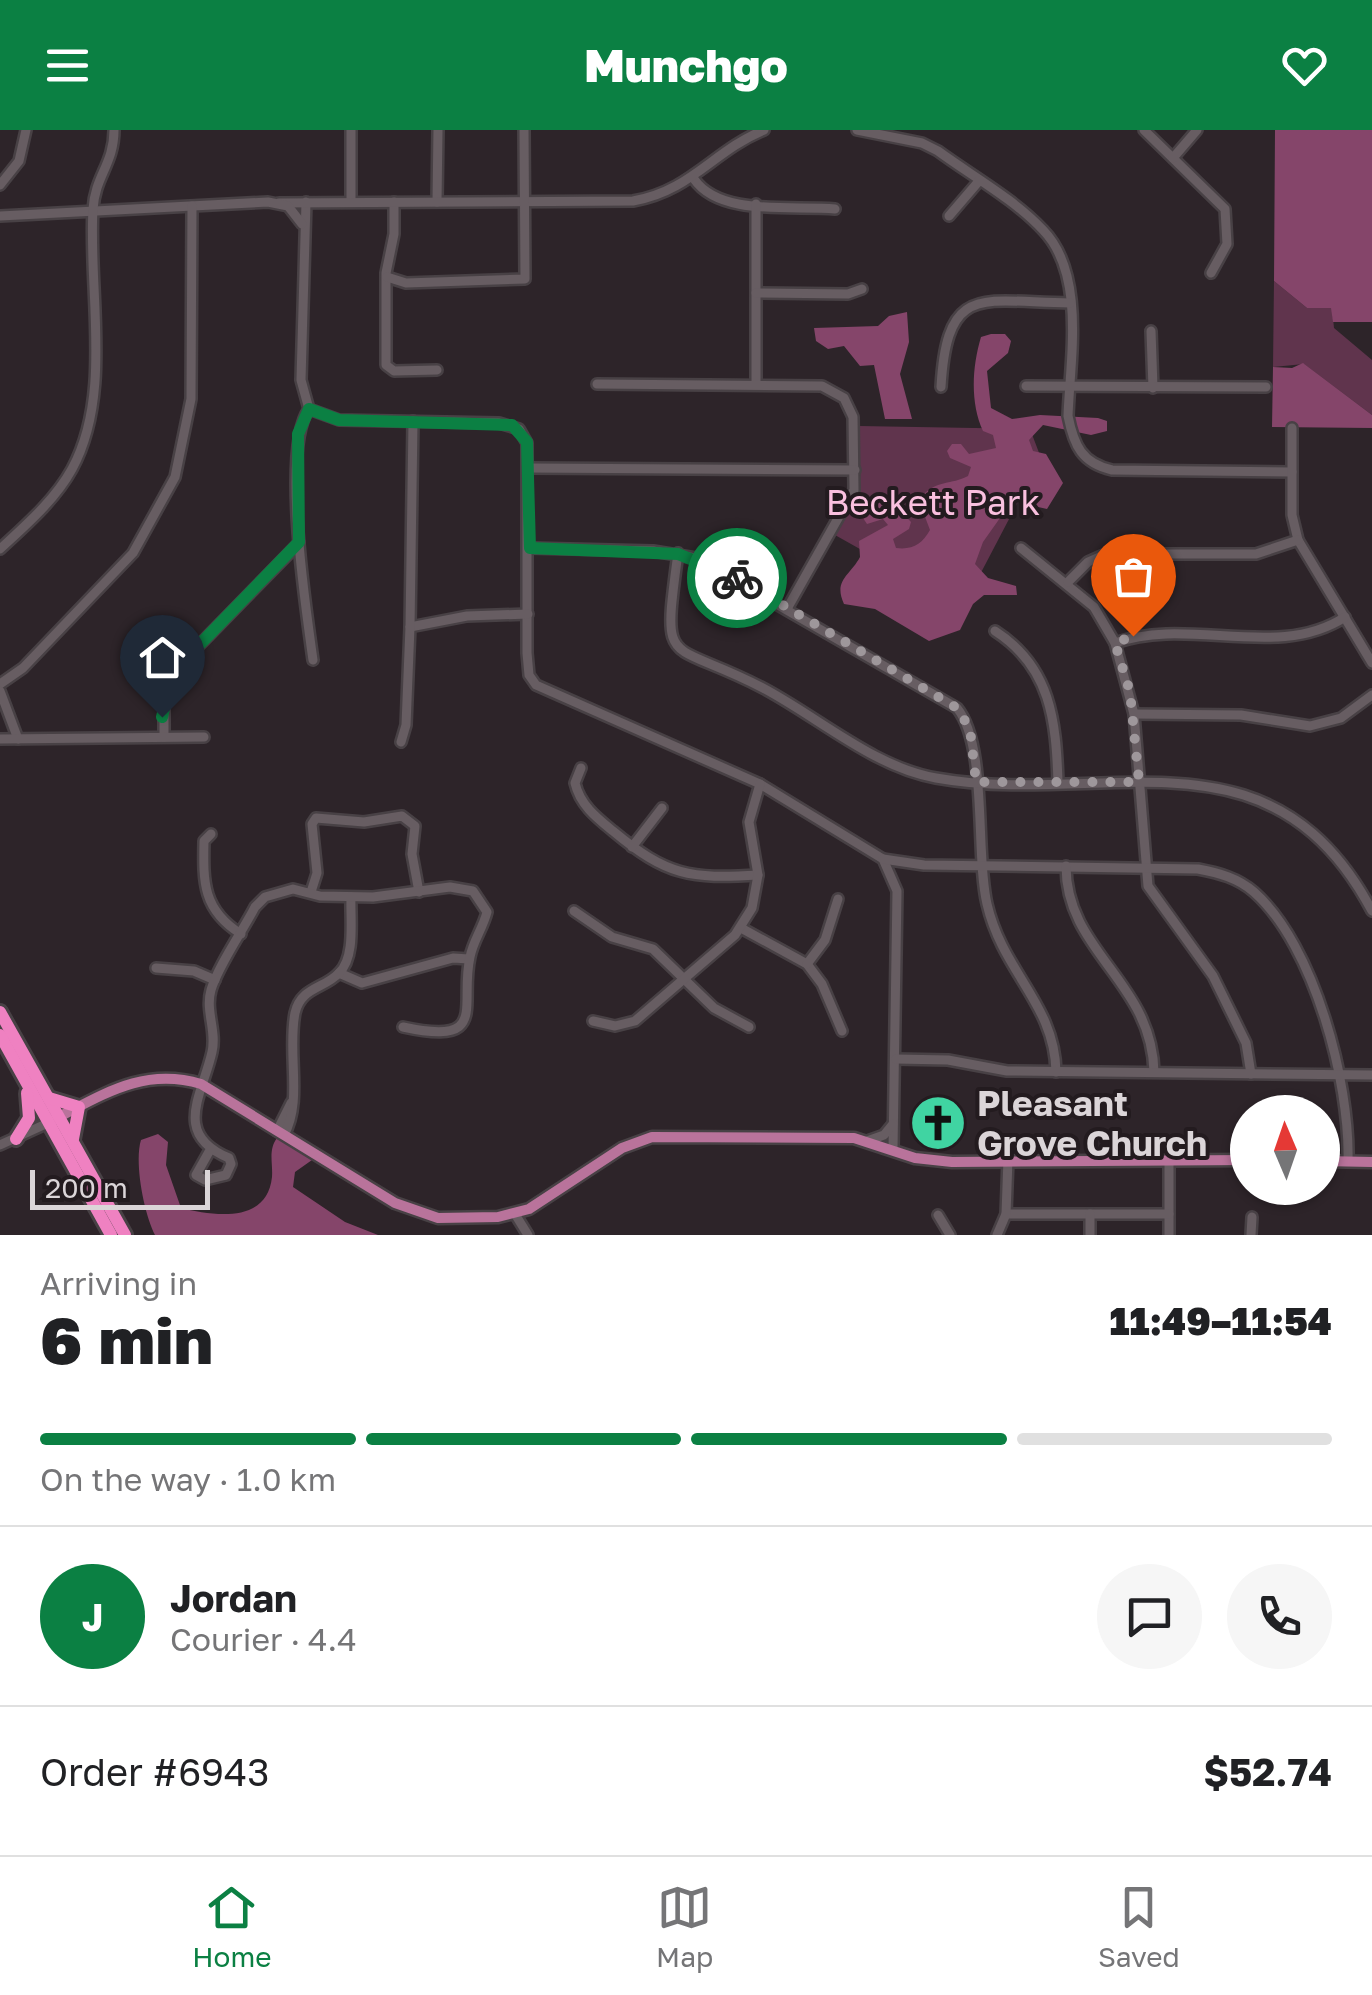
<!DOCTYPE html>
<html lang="en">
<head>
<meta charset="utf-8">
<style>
	:root { --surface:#fff; --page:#f6f6f6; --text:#202124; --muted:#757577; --line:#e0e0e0; --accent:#0b8043 }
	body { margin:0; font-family:"Golos Text",sans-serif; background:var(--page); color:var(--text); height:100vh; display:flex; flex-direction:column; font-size:38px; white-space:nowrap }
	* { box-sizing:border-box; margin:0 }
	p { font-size:32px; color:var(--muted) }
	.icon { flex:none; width:55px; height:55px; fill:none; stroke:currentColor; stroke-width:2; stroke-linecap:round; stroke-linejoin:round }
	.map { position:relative; height:1105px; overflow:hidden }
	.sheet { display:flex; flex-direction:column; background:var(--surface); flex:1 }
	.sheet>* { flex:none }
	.needle { width:65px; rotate:358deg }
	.controls { position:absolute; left:1230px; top:965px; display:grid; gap:20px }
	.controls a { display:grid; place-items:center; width:110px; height:110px; border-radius:50%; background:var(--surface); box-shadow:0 2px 8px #0004; font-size:50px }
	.scale { position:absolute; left:30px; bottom:25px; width:180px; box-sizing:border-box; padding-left:10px; border:5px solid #dbd5d8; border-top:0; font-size:28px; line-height:35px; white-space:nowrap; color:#dbd5d8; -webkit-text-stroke:8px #231b1f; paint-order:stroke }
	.pin { position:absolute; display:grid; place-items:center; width:85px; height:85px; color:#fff; margin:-102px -42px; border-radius:50% 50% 50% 0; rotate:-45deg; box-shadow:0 0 10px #0007 }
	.pin .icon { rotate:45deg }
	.courier { position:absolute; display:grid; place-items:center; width:100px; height:100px; margin:-50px; border:8px solid #0b8043; border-radius:50%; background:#fff; color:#222; box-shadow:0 2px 12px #0007 }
	.summary em { font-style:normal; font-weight:800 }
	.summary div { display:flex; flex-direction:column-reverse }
	.summary { display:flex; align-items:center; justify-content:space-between; height:170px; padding:0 40px }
	h1 { font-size:65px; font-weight:800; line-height:75px }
	.bar { display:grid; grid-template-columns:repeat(4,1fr); gap:15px 10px; align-content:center; height:120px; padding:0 40px }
	.bar i { height:12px; border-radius:8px; background:var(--line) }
	.bar .current { background:var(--accent) }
	.bar p { grid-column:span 4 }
	.line { display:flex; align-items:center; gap:25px; padding:0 40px; border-top:2px solid var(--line) }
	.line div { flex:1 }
	.round { display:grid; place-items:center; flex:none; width:105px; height:105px; border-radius:52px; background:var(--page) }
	header { display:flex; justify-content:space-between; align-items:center; height:130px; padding:0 40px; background:var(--accent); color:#fff; font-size:45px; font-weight:800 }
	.dock { display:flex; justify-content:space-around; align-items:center; height:140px; border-top:2px solid var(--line); background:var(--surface); font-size:28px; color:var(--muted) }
	.dock a { display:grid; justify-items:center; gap:5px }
	.dock .current { color:var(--accent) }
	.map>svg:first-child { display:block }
</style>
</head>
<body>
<header><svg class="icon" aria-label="menu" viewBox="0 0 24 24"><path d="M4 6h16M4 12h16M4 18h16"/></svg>Munchgo<svg class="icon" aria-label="heart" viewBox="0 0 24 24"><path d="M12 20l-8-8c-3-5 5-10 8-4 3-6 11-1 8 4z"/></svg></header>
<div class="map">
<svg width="1372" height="1105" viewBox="0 0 1372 1105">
	<rect width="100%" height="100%" fill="#2d2429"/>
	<g fill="#60344d">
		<path d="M1274,151L1307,178H1332L1334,198L1372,230V285L1304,234L1273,237Z"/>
		<path d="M859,296L1030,299L1041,328L963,477L835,405L859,356Z"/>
	</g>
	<g fill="#85456a">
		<path d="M1275,0H1372V192H1333L1331,178H1307L1274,151Z"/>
		<path d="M907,182L909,212L900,244L912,289H885L874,235L860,236L844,216L828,219L816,211L814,198L878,196L889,186Z"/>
		<path d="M991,204H1005L1011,211L1008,223L987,241L991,278L1012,289L1040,285L1098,288L1107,291V301L1091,305L1043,295L1029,310L1033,321L1046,324L1063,353L1047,379L1012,371L983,412L975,434L988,448L1016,456L1017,465H984L973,474L960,500L929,511L875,479L844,474C833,450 850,446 860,427L859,411L888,395L883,389L867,394L859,382L867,366L892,372L911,392L909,399L893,409L896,418C913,420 922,414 930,400L922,379L923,365C937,350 951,355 968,346L971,337L950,328L947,321L952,314H961L969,324L996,318L993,305L983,301C970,273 972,237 981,207Z"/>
		<path d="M1303,233L1372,285V298L1272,297L1273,237L1292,238Z"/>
		<path d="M158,1004L168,1012L166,1035L181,1078C214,1086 267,1094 272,1047C273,1033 268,1020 277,1008L312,1030L295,1042L293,1057L345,1092L378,1105H155C144,1084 134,1032 141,1010Z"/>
	</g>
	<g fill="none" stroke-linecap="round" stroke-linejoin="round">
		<g stroke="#484145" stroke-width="14">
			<g id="minor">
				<path d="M857,0L922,13L938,21C972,46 1014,69 1043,100C1086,144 1070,230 1068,286C1074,316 1082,333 1112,340L1292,342"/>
				<path d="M1144,0L1225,79L1227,114L1211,143"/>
				<path d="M1173,28L1197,0"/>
				<path d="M694,49C720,87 793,75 835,79"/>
				<path d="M0,55L19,31L26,0"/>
				<path d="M351,71V0"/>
				<path d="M306,72L301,250L309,279L339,290L499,293L519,299L527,313V523L529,545L536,555L760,654L883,729L897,761L893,1020"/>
				<path d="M394,72V104L386,143V235L394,241L437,240"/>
				<path d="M437,72L438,0"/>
				<path d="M279,73L633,71C691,61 713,21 764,0"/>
				<path d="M756,74V254"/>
				<path d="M0,86L268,72L288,76L302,94"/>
				<path d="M949,86L979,51"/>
				<path d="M387,147L406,153L525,149L524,0"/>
				<path d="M756,163L848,164L862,159"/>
				<path d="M1151,201L1153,258"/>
				<path d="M597,254L822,256L844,268L853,287L854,360L788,477"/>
				<path d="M1026,256L1266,257"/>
				<path d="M941,257C947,152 982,172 1070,173"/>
				<path d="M309,279C281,318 306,479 313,530"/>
				<path d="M1292,298V385L1298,410L1372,533"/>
				<path d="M529,338L855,340"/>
				<path d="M530,418L653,421L696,428L957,578C988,616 975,723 987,774C1003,843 1055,874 1056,942"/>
				<path d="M1021,418L1094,477L1115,513L1134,584L1148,756L1213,846L1246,913L1251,944"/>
				<path d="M0,419C26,395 55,370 72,339C113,264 88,161 93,79C95,46 114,34 114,0"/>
				<path d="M678,423C662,542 666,508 761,557C817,586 873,637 936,648C1103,678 1270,588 1372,781"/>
				<path d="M1068,452L1088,432L1106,424H1256L1298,410"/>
				<path d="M410,497L467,486L528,484"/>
				<path d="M995,501C1051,537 1056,591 1058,652"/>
				<path d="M1115,513C1188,486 1278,531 1345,487"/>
				<path d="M0,554L23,538L133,423L175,347L191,269L192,76"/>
				<path d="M0,561L18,609"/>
				<path d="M1134,584L1241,585L1310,596L1341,588L1372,565"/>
				<path d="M164,607V569L173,542L299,413"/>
				<path d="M0,609L204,607"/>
				<path d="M401,612L406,595L410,497L413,291"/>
				<path d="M581,638L575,653C580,675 597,688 613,701C667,746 690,749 758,745"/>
				<path d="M211,704L204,711C203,753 203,780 241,804"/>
				<path d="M632,717L662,678"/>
				<path d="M883,729L924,735L1198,739C1219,743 1238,748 1254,762C1315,816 1350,953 1348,1031"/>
				<path d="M1066,736C1066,822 1152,851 1154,942"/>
				<path d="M311,762L317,743L312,694L316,688L364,692L402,686L415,696L412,724L419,762"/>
				<path d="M574,781L612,807L653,819L714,878L749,897"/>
				<path d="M741,798L807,834L822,854L842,901"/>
				<path d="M807,834L825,810L838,769"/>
				<path d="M156,838L194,841L215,850"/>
				<path d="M339,843L362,853L453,828L469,829"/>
				<path d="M593,891L615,896L635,891L735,805L752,778L758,745L749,692L760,654"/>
				<path d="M896,929L948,930L1007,941L1372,945"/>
				<path d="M277,1001L291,973"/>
				<path d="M284,1005C303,971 287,923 295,883C301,857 324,859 339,843C356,827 350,788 351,767"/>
				<path d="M867,1011L884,1005L893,994"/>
				<path d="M0,1015L48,993"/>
				<path d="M210,1020L196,1045L205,1050L226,1045L231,1034L229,1028C172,1004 202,966 212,922C217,901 205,881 211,860C218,836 242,802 255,777L265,767L293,759L320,766L373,767L450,757L473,761L487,782C483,798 473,811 470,827C459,876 490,916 403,897"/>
				<path d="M1169,1030V1105"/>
				<path d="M515,1084L528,1105"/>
				<path d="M1006,1084H1169"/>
				<path d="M938,1085L950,1105"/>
				<path d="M997,1105L1006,1084L1008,1029"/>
				<path d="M1090,1105V1084"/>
				<path d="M1251,1105L1252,1087"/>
			</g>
		</g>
		<g stroke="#484145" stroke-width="15">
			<g id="major">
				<path d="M55,989C104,964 144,937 201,954L395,1073L438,1088L498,1087L529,1079L622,1018L652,1007L854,1008L915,1028L952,1032L1248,1030"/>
				<path d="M1322,1031L1372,1032"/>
			</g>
		</g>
		<g stroke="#484145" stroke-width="18">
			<g id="highway">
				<path d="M0,882L125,1105"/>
				<path d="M0,905L111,1105"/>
				<path d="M49,968L79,977L73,1009"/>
				<path d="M16,1009L29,988L27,963"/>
			</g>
		</g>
		<use href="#minor" stroke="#675d62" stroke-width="9"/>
		<use href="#major" stroke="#b9739b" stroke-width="10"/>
		<use href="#highway" stroke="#ef81c1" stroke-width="12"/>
	</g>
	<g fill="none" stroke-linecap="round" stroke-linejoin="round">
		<path stroke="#9e979b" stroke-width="10" stroke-dasharray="0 18" d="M737,448L957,578L970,599L976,652H1139L1130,562L1115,513L1133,506"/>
		<path stroke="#0b8043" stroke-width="12" d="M162,587L173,542L299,412L298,304L309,279L339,290L512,295L527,312L530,418L678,424L737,448"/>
	</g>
	<defs>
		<g id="church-disc" transform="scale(2.875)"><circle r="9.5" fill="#40d4a2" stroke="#231b1f"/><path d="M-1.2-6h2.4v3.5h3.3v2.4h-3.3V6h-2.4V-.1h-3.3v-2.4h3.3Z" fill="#111"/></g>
	</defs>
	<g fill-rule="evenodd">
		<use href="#church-disc" x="938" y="993"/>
	</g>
	<g text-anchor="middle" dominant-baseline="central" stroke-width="8" stroke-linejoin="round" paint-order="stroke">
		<g font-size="35" fill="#fac0df" stroke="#231b1f">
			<text x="933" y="372">Beckett Park</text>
		</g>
		<g font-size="35" font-weight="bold" fill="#dbd5d8" stroke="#231b1f" text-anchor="start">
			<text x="977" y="973">Pleasant<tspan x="977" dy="40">Grove Church</tspan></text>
		</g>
	</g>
</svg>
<div class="controls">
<a><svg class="needle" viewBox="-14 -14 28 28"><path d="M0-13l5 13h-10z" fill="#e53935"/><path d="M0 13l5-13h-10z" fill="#757577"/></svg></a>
</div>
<div class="scale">200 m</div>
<div class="pin" style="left:1133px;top:506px;background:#ea580c"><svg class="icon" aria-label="bag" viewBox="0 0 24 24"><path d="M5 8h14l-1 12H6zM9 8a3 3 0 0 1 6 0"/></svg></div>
<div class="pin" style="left:162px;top:587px;background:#1f2937"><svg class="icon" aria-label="home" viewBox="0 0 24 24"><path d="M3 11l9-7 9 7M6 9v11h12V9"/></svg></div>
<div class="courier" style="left:737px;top:448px"><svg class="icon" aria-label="bike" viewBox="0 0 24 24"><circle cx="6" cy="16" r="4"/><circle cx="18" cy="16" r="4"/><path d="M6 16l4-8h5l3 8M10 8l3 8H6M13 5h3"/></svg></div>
</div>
<section class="sheet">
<div class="summary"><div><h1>6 min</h1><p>Arriving in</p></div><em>11:49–11:54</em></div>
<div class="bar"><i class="current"></i><i class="current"></i><i class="current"></i><i></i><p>On the way · 1.0 km</p></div>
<div class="line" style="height:180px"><b class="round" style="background:var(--accent);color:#fff">J</b><div><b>Jordan</b><p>Courier · 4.4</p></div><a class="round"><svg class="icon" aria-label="chat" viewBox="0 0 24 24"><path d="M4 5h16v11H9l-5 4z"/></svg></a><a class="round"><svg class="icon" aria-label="phone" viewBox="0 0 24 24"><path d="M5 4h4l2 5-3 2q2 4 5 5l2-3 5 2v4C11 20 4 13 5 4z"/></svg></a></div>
<div class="line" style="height:130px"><div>Order #6943</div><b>$52.74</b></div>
</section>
<nav class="dock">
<a class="current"><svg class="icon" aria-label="home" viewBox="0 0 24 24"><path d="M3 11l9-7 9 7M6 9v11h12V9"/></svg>Home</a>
<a><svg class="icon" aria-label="map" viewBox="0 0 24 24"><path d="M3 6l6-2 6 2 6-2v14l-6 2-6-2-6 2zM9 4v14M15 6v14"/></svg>Map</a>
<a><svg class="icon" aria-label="saved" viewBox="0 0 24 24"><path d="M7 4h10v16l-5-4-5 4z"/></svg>Saved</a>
</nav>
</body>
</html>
